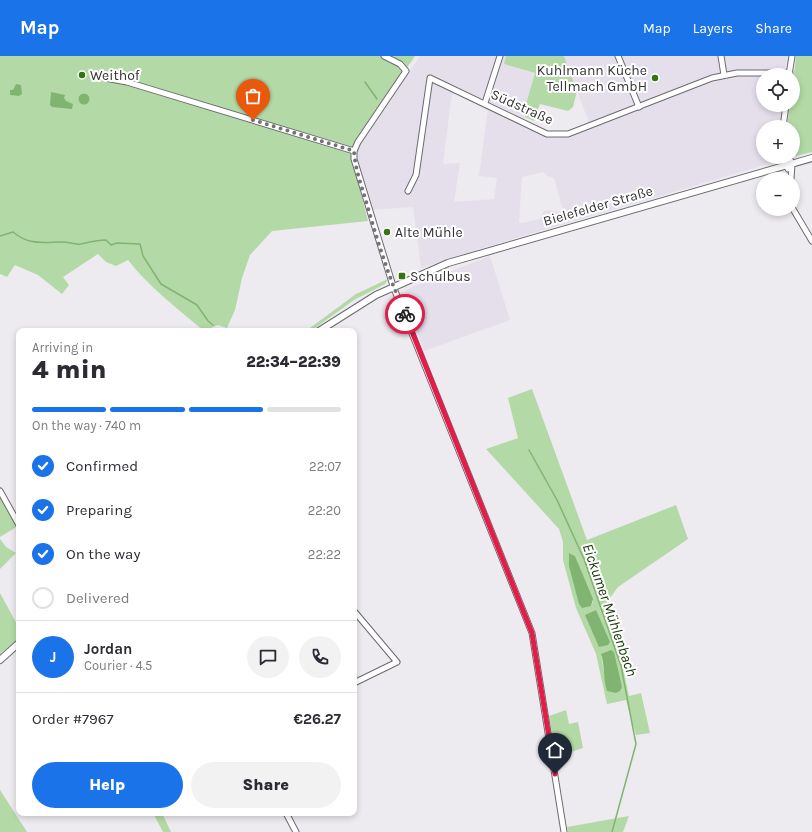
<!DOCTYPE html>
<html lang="en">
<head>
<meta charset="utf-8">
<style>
	:root { --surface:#fff; --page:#f2f2f3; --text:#2b2b33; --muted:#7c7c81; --line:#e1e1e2; --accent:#1a73e8 }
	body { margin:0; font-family:Karla,sans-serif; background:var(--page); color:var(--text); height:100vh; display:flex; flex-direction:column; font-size:15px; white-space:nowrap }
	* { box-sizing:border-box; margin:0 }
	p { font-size:13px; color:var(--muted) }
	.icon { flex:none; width:22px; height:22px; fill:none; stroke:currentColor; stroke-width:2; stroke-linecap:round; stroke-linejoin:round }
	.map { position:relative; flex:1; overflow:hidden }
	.side { position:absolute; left:16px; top:272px; width:341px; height:488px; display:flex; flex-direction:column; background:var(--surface); border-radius:8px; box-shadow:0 2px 6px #0003 }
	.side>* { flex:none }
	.buttons { position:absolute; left:756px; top:12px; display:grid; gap:8px }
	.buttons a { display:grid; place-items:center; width:44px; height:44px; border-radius:50%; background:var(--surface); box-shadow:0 2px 6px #0003; font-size:20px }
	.pin { position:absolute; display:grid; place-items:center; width:34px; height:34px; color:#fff; margin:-41px -17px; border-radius:50% 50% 50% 0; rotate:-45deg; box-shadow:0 0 4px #0007 }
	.pin .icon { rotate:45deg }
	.courier { position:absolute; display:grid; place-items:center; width:40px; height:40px; margin:-20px; border:3px solid #e11d48; border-radius:50%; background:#fff; color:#222; box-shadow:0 1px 5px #0007 }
	.headline em { font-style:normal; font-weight:800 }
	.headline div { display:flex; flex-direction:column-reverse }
	.headline { display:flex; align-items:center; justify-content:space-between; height:68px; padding:0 16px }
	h1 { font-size:26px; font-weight:800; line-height:30px }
	.bar { display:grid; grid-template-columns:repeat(4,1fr); gap:6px 4px; align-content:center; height:48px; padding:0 16px }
	.bar i { height:5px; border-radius:3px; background:var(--line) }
	.bar .selected { background:var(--accent) }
	.bar p { grid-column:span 4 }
	.line { display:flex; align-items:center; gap:10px; padding:0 16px; border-top:1px solid var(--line) }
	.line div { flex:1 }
	.round { display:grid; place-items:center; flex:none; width:42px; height:42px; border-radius:21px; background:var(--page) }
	ol { padding:0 16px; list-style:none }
	li { display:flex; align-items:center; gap:12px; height:44px }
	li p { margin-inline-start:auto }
	li .icon { padding:4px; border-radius:50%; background:var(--accent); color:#fff; stroke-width:4 }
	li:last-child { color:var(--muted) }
	li i { width:22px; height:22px; border:2px solid var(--line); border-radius:50% }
	.button { display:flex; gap:8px; margin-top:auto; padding:8px 16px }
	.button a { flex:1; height:46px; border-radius:24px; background:var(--accent); color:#fff; font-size:16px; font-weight:800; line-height:46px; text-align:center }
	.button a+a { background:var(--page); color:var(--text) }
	header { display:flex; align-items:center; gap:24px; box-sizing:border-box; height:56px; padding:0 20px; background:var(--accent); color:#fff }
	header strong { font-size:19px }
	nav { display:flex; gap:22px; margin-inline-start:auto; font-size:14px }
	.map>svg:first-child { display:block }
</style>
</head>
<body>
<header>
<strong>Map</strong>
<nav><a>Map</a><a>Layers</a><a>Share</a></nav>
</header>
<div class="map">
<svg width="812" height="776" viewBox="0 0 812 776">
	<rect width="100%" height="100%" fill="#edeaf0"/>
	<g fill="#e5dfec" fill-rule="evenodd">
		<path d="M420,0H506L504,8L535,17L525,51L524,70L557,82L576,78L591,72L564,0H788L784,19H763V49H783L781,71H763V101H776L775,106L476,194L421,212L413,151L369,154L356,105L357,92ZM454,36L488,52L479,120L497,122L494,143L454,146L460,107L443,108L451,44ZM543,116L547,120L554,122L563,154L558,156L549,154L544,155L540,163L522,167L519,166L522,121Z"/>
		<path d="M490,200L510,264L424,295L405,242L406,234L426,225Z"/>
	</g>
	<g fill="#b3daa6" fill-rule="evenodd">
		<path d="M0,0H415L357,85L353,106L368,165L272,175L250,199L242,222L235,254L227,272L218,269L204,275C177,252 150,232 128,204L116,210L106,206L98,198L63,221L69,229L62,238L38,219L15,209L7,221L0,218Z"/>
		<path d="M506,0H564L577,35L573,51L568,55L540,48L534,65L525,61V51L535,17L504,8Z"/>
		<path d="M796,0H812V96L796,100L793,97V71H787L790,49H793V29Z"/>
		<path d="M388,223L385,228L354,244L311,275H306L356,238Z"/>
		<path d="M532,333L587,484L676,449L688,483L618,531L604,550L618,590L629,640L641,637L650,677L636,679L626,644L607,648L596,598L576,552L563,504V486L559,473L486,393L518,382L508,342ZM569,497L575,500L593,546L591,550ZM601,598L622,631L607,635Z"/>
		<path d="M0,438L18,470L0,481Z"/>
		<path d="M0,483L6,491L16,497L0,513Z"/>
		<path d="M0,537L19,572V582L0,598Z"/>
		<path d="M566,654L569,668L578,666L583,692L556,701L549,660Z"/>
		<path d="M0,734L27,776H0Z"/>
		<path d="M153,757H162L171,776H163Z"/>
		<path d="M629,760L623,776H568L567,771Z"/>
	</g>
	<g fill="#81b470">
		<path d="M16,28L21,29L22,38L19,40L10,39V34H13Z"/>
		<path d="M51,36L65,39L64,42L66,45L73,48L72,53L52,51L50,49Z"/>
		<circle cx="84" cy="43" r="5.5"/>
		<path d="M569,497L575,500L593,543L591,550L582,552L579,548L569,510Z"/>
		<path d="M596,554L610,586L608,589L599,591L585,559Z"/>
		<path d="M611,594L614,596L622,631L620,635L616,637L607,635C603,623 605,610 601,598Z"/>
	</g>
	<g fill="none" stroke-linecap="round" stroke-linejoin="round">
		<g stroke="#81b470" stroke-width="1.5">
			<path d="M365,26L377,43"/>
			<path d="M0,180L13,176C30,190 43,186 63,186C69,186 75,189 81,188C90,186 97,184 106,184L111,189L117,187L140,188L143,200L161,228L197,249L208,265L213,269"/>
			<path d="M529,394L557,444L584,503L621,610L636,688L612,776"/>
		</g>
		<g stroke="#6c6a6f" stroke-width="7">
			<g id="minor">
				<path d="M384,0L400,8L406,15L358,86L354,95V103L393,230L532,577L564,776"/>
				<path d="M618,0L639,51"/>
				<path d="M721,0L724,19"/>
				<path d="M789,19L792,0"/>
				<path d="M105,22L127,26L354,95"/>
				<path d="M485,47L500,0"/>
				<path d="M783,71L786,49"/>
				<path d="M783,101L788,113"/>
				<path d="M789,101L792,108L791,123"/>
				<path d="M408,135L416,119L430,22L547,78H568L712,22L737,17H790"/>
				<path d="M793,153L812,185"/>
				<path d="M0,435L19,469"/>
				<path d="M354,555L397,606L354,627"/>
				<path d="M286,757L296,776"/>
			</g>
		</g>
		<g stroke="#6c6a6f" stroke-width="8">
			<g id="major">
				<path d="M319,275L376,239L448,207L812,102"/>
				<path d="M0,604L19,587"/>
			</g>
		</g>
		<use href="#minor" stroke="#fff" stroke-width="5"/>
		<use href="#major" stroke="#fff" stroke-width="6"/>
	</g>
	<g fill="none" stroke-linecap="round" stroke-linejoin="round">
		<path stroke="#747276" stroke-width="4" stroke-dasharray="0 7.2" d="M253,64L354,95C355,112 361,129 366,145C377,184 389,222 405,258"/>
		<path stroke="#e11d48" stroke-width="5" d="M405,258L532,577L555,718"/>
	</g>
	<g fill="#327512" stroke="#fff" stroke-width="1.5">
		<circle cx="82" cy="19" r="4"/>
		<circle cx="655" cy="22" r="4"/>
		<circle cx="387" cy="176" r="4"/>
		<rect x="398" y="216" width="8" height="8" rx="2"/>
	</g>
	<g text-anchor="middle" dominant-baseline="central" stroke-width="4" stroke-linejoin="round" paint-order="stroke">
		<g font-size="14" fill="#333234" stroke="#fff" text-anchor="start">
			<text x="647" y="14" text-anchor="end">Kuhlmann Küche<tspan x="647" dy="16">Tellmach GmbH</tspan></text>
			<text x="90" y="19">Weithof</text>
			<text x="395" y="176">Alte Mühle</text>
			<text x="410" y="220">Schulbus</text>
		</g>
		<g font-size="14" fill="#333234" stroke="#fff">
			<text transform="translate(522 51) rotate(24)">Südstraße</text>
			<text transform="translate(598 150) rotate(-16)">Bielefelder Straße</text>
		</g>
		<g font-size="15" font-style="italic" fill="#163707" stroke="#fff">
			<text transform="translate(610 554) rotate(71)">Eickumer Mühlenbach</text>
		</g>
	</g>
</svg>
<div class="buttons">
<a><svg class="icon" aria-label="locate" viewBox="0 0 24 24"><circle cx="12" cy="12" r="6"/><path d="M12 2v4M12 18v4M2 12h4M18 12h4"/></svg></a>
<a>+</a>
<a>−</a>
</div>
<div class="pin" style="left:253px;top:64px;background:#ea580c"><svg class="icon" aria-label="bag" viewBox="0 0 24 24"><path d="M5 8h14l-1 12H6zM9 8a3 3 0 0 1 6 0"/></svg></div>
<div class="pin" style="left:555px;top:718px;background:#1f2937"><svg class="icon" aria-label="home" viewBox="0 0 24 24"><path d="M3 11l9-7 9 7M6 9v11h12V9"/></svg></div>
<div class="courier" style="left:405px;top:258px"><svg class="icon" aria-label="bike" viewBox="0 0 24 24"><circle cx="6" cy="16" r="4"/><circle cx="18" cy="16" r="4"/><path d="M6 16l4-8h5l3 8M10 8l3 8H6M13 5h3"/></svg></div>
<section class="side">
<div class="headline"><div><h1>4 min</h1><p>Arriving in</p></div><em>22:34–22:39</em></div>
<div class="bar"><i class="selected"></i><i class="selected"></i><i class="selected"></i><i></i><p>On the way · 740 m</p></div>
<ol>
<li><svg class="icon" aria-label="check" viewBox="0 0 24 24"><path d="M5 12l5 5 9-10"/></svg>Confirmed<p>22:07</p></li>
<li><svg class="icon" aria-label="check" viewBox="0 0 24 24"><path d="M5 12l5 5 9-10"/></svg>Preparing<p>22:20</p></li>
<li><svg class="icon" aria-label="check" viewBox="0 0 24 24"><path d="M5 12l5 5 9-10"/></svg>On the way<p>22:22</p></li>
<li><i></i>Delivered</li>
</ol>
<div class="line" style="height:72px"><b class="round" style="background:var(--accent);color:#fff">J</b><div><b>Jordan</b><p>Courier · 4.5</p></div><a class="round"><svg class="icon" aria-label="chat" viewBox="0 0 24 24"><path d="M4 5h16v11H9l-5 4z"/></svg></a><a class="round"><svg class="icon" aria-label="phone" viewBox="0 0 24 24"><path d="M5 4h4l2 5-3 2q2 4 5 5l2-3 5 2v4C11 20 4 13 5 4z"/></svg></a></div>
<div class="line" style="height:52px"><div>Order #7967</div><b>€26.27</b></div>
<div class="button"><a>Help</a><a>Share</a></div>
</section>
</div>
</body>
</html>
